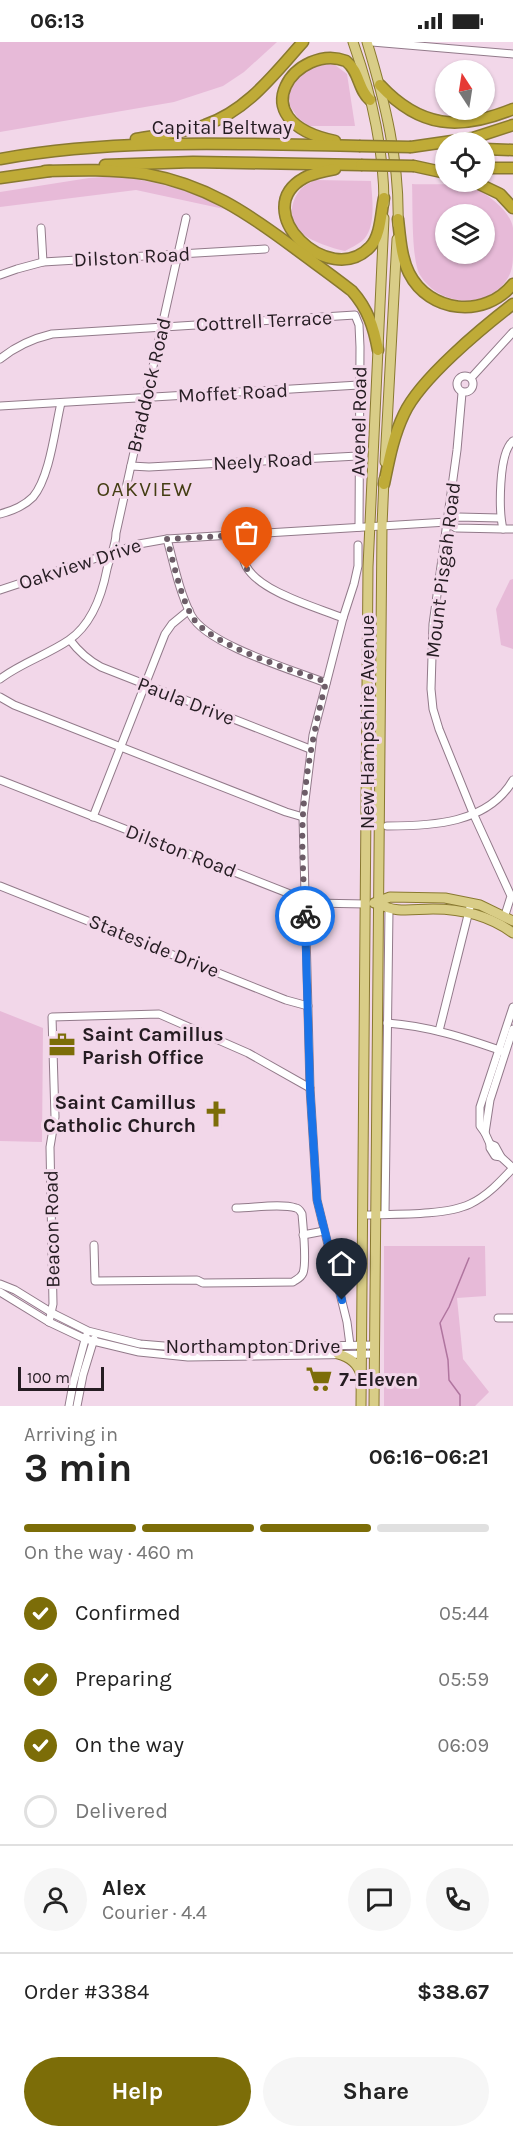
<!DOCTYPE html>
<html lang="en">
<head>
<meta charset="utf-8">
<style>
	:root { --surface:#fff; --page:#f6f6f6; --text:#222; --muted:#767676; --line:#e0e0e0; --accent:#7c6d08 }
	body { margin:0; font-family:Karla,sans-serif; background:var(--page); color:var(--text); height:100vh; display:flex; flex-direction:column; font-size:22px; white-space:nowrap }
	* { box-sizing:border-box; margin:0 }
	p { font-size:20px; color:var(--muted) }
	.icon { flex:none; width:33px; height:33px; fill:none; stroke:currentColor; stroke-width:2; stroke-linecap:round; stroke-linejoin:round }
	.map { position:relative; height:1364px; overflow:hidden }
	.panel { display:flex; flex-direction:column; background:var(--surface); flex:1 }
	.panel>* { flex:none }
	.needle { width:39px; rotate:348deg }
	.tools { position:absolute; left:435px; top:18px; display:grid; gap:12px }
	.tools a { display:grid; place-items:center; width:60px; height:60px; border-radius:50%; background:var(--surface); box-shadow:0 2px 4px #0004; font-size:30px }
	.scale { position:absolute; left:18px; bottom:15px; width:86px; box-sizing:border-box; padding-left:6px; border:3px solid #251c22; border-top:0; font-size:16px; line-height:21px; white-space:nowrap; color:#251c22; -webkit-text-stroke:4px #f2d7e9; paint-order:stroke }
	.pin { position:absolute; display:grid; place-items:center; width:51px; height:51px; color:#fff; margin:-62px -26px; border-radius:50% 50% 50% 0; rotate:-45deg; box-shadow:0 0 6px #0007 }
	.pin .icon { rotate:45deg }
	.courier { position:absolute; display:grid; place-items:center; width:60px; height:60px; margin:-30px; border:4px solid #1a73e8; border-radius:50%; background:#fff; color:#222; box-shadow:0 2px 8px #0007 }
	.headline em { font-style:normal; font-weight:700 }
	.headline div { display:flex; flex-direction:column-reverse }
	.headline { display:flex; align-items:center; justify-content:space-between; height:102px; padding:0 24px }
	h1 { font-size:39px; font-weight:700; line-height:45px }
	.bar { display:grid; grid-template-columns:repeat(4,1fr); gap:9px 6px; align-content:center; height:72px; padding:0 24px }
	.bar i { height:8px; border-radius:4px; background:var(--line) }
	.bar .selected { background:var(--accent) }
	.bar p { grid-column:span 4 }
	.line { display:flex; align-items:center; gap:15px; padding:0 24px; border-top:2px solid var(--line) }
	.line div { flex:1 }
	.round { display:grid; place-items:center; flex:none; width:63px; height:63px; border-radius:32px; background:var(--page) }
	ol { padding:0 24px; list-style:none }
	li { display:flex; align-items:center; gap:18px; height:66px }
	li p { margin-inline-start:auto }
	li .icon { padding:6px; border-radius:50%; background:var(--accent); color:#fff; stroke-width:4 }
	li:last-child { color:var(--muted) }
	li i { width:33px; height:33px; border:3px solid var(--line); border-radius:50% }
	.action { display:flex; gap:12px; margin-top:auto; padding:12px 24px }
	.action a { flex:1; height:69px; border-radius:36px; background:var(--accent); color:#fff; font-size:24px; font-weight:700; line-height:69px; text-align:center }
	.action a+a { background:var(--page); color:var(--text) }
	.status { display:flex; justify-content:space-between; align-items:center; height:42px; padding:0 30px; background:var(--surface); direction:ltr }
	.status svg { height:16px; fill:currentColor }
	.map>svg:first-child { display:block }
</style>
</head>
<body>
<div class="status"><b>06:13</b><svg viewBox="0 0 49 12"><path d="M0 12V9h3v3zM5 12V6h3v6zM10 12V3h3v9zM15 12V0h3v12zM26 1h20v11H26zM47 4h2v5h-2z"/></svg></div>
<div class="map">
<svg width="513" height="1364" viewBox="0 0 513 1364">
	<rect width="100%" height="100%" fill="#f2d7e9"/>
	<g fill="#e7bad8" fill-rule="evenodd">
		<path d="M0,0H277L244,30L223,44L174,60L0,90Z"/>
		<path d="M331,20L347,32L355,84H309L298,76L290,64L288,48L301,23Z"/>
		<path d="M116,134C155,140 189,146 224,167L136,148L0,165V150L89,136Z"/>
		<path d="M315,138L371,139C372,157 377,186 362,199C357,203 350,206 345,209C331,206 313,200 301,191C287,179 290,157 303,145C306,142 312,140 315,138Z"/>
		<path d="M412,142C431,143 463,140 480,149C492,156 511,171 513,186C513,193 513,201 513,208C513,220 513,229 506,239C485,268 439,264 420,233C411,218 413,163 412,142ZM446,172H484V212H446Z"/>
		<path d="M513,537V607L501,603L496,567L510,538Z"/>
		<path d="M0,969L43,986L42,1100L0,1099Z"/>
		<path d="M384,1204H485L486,1254L457,1256L463,1317L489,1350L475,1364H384Z"/>
	</g>
	<g fill="none" stroke-linecap="round" stroke-linejoin="round">
		<path stroke="#b0759f" stroke-width="1.5" d="M460,1364V1353L449,1338L448,1318L440,1281L449,1265L469,1216"/>
		<g stroke="#927a8a" stroke-width="9">
			<g id="minor">
				<path d="M372,0L513,12"/>
				<path d="M41,186L43,220"/>
				<path d="M0,233L17,227L43,220L265,207"/>
				<path d="M0,317C16,304 31,297 52,292L355,273L359,283L360,305L359,485"/>
				<circle cx="465" cy="342" r="8"/>
				<path d="M471,336L513,290"/>
				<path d="M462,351L457,408L433,582L431,647L433,667L439,687L473,771L511,854L505,873"/>
				<path d="M0,364L359,343"/>
				<path d="M513,399C498,411 499,470 503,487H513"/>
				<path d="M131,424L149,425L358,414"/>
				<path d="M0,472C12,469 24,464 33,455C50,435 55,386 61,361"/>
				<path d="M447,480L456,486L503,487"/>
				<path d="M240,493C241,504 241,514 246,524C260,550 316,565 343,576"/>
				<path d="M167,497C174,522 179,549 191,573C207,603 293,628 326,641"/>
				<path d="M0,548L139,502L167,497L447,480L458,475L500,476"/>
				<path d="M70,598C79,610 88,618 101,625L310,707"/>
				<path d="M0,637C21,621 47,613 69,598C92,582 102,553 107,527C110,514 116,504 116,491L186,176"/>
				<path d="M0,655L14,663L286,770L303,775"/>
				<path d="M0,738L313,861L366,862"/>
				<path d="M93,775L165,592L172,582L189,568"/>
				<path d="M387,784C431,784 488,782 513,738"/>
				<path d="M0,844L286,958L308,964"/>
				<path d="M513,965L480,1065V1084L485,1091L490,1102V1106L495,1114L501,1115L513,1126"/>
				<path d="M387,981C429,984 465,996 505,1010"/>
				<path d="M439,989L471,861"/>
				<path d="M485,1091L490,1058L513,987"/>
				<path d="M490,1102L495,1104L501,1115"/>
				<path d="M385,1172L389,868"/>
				<path d="M363,1173C392,1172 445,1174 470,1162C487,1154 500,1140 513,1126"/>
				<path d="M303,1193L324,1189"/>
				<path d="M94,1203L95,1239L197,1238L203,1241L293,1240C297,1237 301,1236 303,1231C307,1220 303,1185 302,1172C300,1169 300,1167 296,1166C281,1161 253,1166 236,1166"/>
				<path d="M0,1242L15,1248L54,1272L88,1289L140,1302L188,1306L375,1303"/>
				<path d="M0,1250L49,1280L85,1297L139,1310L188,1315L375,1312"/>
				<path d="M498,1276H513"/>
				<path d="M49,1280L53,1262L50,1105L55,1075L52,975L159,972L248,1011L310,1046"/>
				<path d="M350,1303L347,1280L317,1158L310,1046L303,775L313,693L343,576L354,542L358,524V503"/>
				<path d="M69,1364L73,1342L86,1294"/>
				<path d="M77,1364L83,1333L94,1297"/>
			</g>
		</g>
		<g stroke="#897930" stroke-width="11">
			<g id="major">
				<path d="M353,0C371,51 384,107 384,162"/>
				<path d="M367,0C385,60 400,120 398,183"/>
				<path d="M385,420L397,197"/>
				<path d="M374,861L390,855L445,856L480,863L513,879"/>
				<path d="M378,861C395,872 413,867 433,867C461,867 490,874 513,891"/>
				<path d="M338,1312C349,1315 358,1321 361,1333"/>
				<path d="M361,1364L368,525L384,176"/>
				<path d="M374,1364L382,484L384,437"/>
			</g>
		</g>
		<g stroke="#897930" stroke-width="13">
			<g id="highway">
				<path d="M380,43C420,86 459,89 513,67"/>
				<path d="M136,97C159,93 183,91 205,83C247,69 274,32 303,0"/>
				<path d="M335,99C236,78 299,0 346,19C360,30 358,48 370,58"/>
				<path d="M411,105L473,96L513,83"/>
				<path d="M484,107L513,108"/>
				<path d="M0,117C119,96 239,102 359,104"/>
				<path d="M105,123L193,120L361,123"/>
				<path d="M414,124L446,131"/>
				<path d="M484,126H513"/>
				<path d="M335,127C324,129 313,131 304,136C247,168 329,248 370,205C381,194 381,170 384,156"/>
				<path d="M45,129C79,128 113,127 146,132C206,143 246,170 293,205C313,220 333,234 352,249C368,267 374,286 378,308"/>
				<path d="M0,136L50,129"/>
				<path d="M475,140L500,152L513,166"/>
				<path d="M398,177C400,194 401,215 409,231C429,271 485,277 513,242"/>
				<path d="M384,442C389,418 393,395 404,372C420,337 482,286 513,262"/>
			</g>
		</g>
		<use href="#minor" stroke="#fff" stroke-width="7"/>
		<use href="#major" stroke="#d9cd87" stroke-width="9"/>
		<use href="#highway" stroke="#bfab37" stroke-width="10"/>
		<g stroke="#897930" stroke-width="13" stroke-linecap="butt">
			<g id="highway-bridge">
				<path d="M359,104L411,105"/>
				<path d="M361,123L414,124"/>
			</g>
		</g>
		<use href="#highway-bridge" stroke="#bfab37" stroke-width="10"/>
	</g>
	<g fill="none" stroke-linecap="round" stroke-linejoin="round">
		<path stroke="#6d5d68" stroke-width="6" stroke-dasharray="0 10.8" d="M247,527L243,517L240,493L167,497C174,522 179,549 191,573C207,603 293,628 326,640C315,684 306,727 303,772C301,806 304,841 305,874"/>
		<path stroke="#1a73e8" stroke-width="8" d="M305,874L310,1046L317,1158L342,1258"/>
	</g>
	<defs>
		<g id="office-bare" transform="scale(2.07)"><path d="M-6-3h4V-5.5h4V-3h4V5H-6ZM-1-4.5V-3h2v-1.5ZM-6 0V1H6V0Z" fill="#7c6d08" stroke="#f2d7e9" stroke-width="2.5" paint-order="stroke"/></g>
		<g id="church-bare" transform="scale(2.07)"><path d="M-1.2-6h2.4v3.5h3.3v2.4h-3.3V6h-2.4V-.1h-3.3v-2.4h3.3Z" fill="#7c6d08" stroke="#f2d7e9" stroke-width="2.5" paint-order="stroke"/></g>
		<g id="supermarket-bare" transform="scale(2.07)"><path d="M-6-5.5h2.5l.6 2H6L4.5 2H-2.5L-4.4-4H-6ZM-1.5 3.2a1.3 1.3 0 1 0 .1 0ZM3 3.2a1.3 1.3 0 1 0 .1 0Z" fill="#7c6d08" stroke="#f2d7e9" stroke-width="2.5" paint-order="stroke"/></g>
	</defs>
	<g fill-rule="evenodd">
		<use href="#office-bare" x="62" y="1003"/>
		<use href="#church-bare" x="216" y="1072"/>
		<use href="#supermarket-bare" x="319" y="1337"/>
	</g>
	<g text-anchor="middle" dominant-baseline="central" stroke-width="6" stroke-linejoin="round" paint-order="stroke">
		<g font-size="20" fill="#251c22" stroke="#f2d7e9">
			<text x="222" y="85">Capital Beltway</text>
			<text transform="translate(132 215) rotate(-3)">Dilston Road</text>
			<text transform="translate(264 279) rotate(-3)">Cottrell Terrace</text>
			<text transform="translate(149 343) rotate(-77)">Braddock Road</text>
			<text transform="translate(233 351) rotate(-3)">Moffet Road</text>
			<text transform="translate(359 379) rotate(-89)">Avenel Road</text>
			<text transform="translate(263 419) rotate(-3)">Neely Road</text>
			<text transform="translate(80 522) rotate(-18)">Oakview Drive</text>
			<text transform="translate(443 528) rotate(-83)">Mount Pisgah Road</text>
			<text transform="translate(186 659) rotate(21)">Paula Drive</text>
			<text transform="translate(367 680) rotate(-90)">New Hampshire Avenue</text>
			<text transform="translate(181 809) rotate(21)">Dilston Road</text>
			<text transform="translate(154 904) rotate(22)">Stateside Drive</text>
			<text transform="translate(52 1187) rotate(-91)">Beacon Road</text>
			<text x="253" y="1304">Northampton Drive</text>
		</g>
		<g font-size="20" font-weight="bold" fill="#251c22" stroke="#f2d7e9" text-anchor="start">
			<text x="82" y="992">Saint Camillus<tspan x="82" dy="23">Parish Office</tspan></text>
			<text x="196" y="1060" text-anchor="end">Saint Camillus<tspan x="196" dy="23">Catholic Church</tspan></text>
			<text x="339" y="1337">7-Eleven</text>
		</g>
		<g font-size="21" letter-spacing="1.5" fill="#443d13" stroke="#f2d7e9">
			<text x="145" y="447">OAKVIEW</text>
		</g>
	</g>
</svg>
<div class="tools">
<a><svg class="needle" viewBox="-14 -14 28 28"><path d="M0-13l5 13h-10z" fill="#e53935"/><path d="M0 13l5-13h-10z" fill="#767676"/></svg></a>
<a><svg class="icon" aria-label="locate" viewBox="0 0 24 24"><circle cx="12" cy="12" r="6"/><path d="M12 2v4M12 18v4M2 12h4M18 12h4"/></svg></a>
<a><svg class="icon" aria-label="layers" viewBox="0 0 24 24"><path d="M12 4l9 5-9 5-9-5zM3 14l9 5 9-5"/></svg></a>
</div>
<div class="scale">100 m</div>
<div class="pin" style="left:247px;top:527px;background:#ea580c"><svg class="icon" aria-label="bag" viewBox="0 0 24 24"><path d="M5 8h14l-1 12H6zM9 8a3 3 0 0 1 6 0"/></svg></div>
<div class="pin" style="left:342px;top:1258px;background:#1f2937"><svg class="icon" aria-label="home" viewBox="0 0 24 24"><path d="M3 11l9-7 9 7M6 9v11h12V9"/></svg></div>
<div class="courier" style="left:305px;top:874px"><svg class="icon" aria-label="bike" viewBox="0 0 24 24"><circle cx="6" cy="16" r="4"/><circle cx="18" cy="16" r="4"/><path d="M6 16l4-8h5l3 8M10 8l3 8H6M13 5h3"/></svg></div>
</div>
<section class="panel">
<div class="headline"><div><h1>3 min</h1><p>Arriving in</p></div><em>06:16–06:21</em></div>
<div class="bar"><i class="selected"></i><i class="selected"></i><i class="selected"></i><i></i><p>On the way · 460 m</p></div>
<ol>
<li><svg class="icon" aria-label="check" viewBox="0 0 24 24"><path d="M5 12l5 5 9-10"/></svg>Confirmed<p>05:44</p></li>
<li><svg class="icon" aria-label="check" viewBox="0 0 24 24"><path d="M5 12l5 5 9-10"/></svg>Preparing<p>05:59</p></li>
<li><svg class="icon" aria-label="check" viewBox="0 0 24 24"><path d="M5 12l5 5 9-10"/></svg>On the way<p>06:09</p></li>
<li><i></i>Delivered</li>
</ol>
<div class="line" style="height:108px"><a class="round"><svg class="icon" aria-label="person" viewBox="0 0 24 24"><circle cx="12" cy="8" r="4"/><path d="M4 21q1-7 8-7t8 7"/></svg></a><div><b>Alex</b><p>Courier · 4.4</p></div><a class="round"><svg class="icon" aria-label="chat" viewBox="0 0 24 24"><path d="M4 5h16v11H9l-5 4z"/></svg></a><a class="round"><svg class="icon" aria-label="phone" viewBox="0 0 24 24"><path d="M5 4h4l2 5-3 2q2 4 5 5l2-3 5 2v4C11 20 4 13 5 4z"/></svg></a></div>
<div class="line" style="height:78px"><div>Order #3384</div><b>$38.67</b></div>
<div class="action"><a>Help</a><a>Share</a></div>
</section>
</body>
</html>
